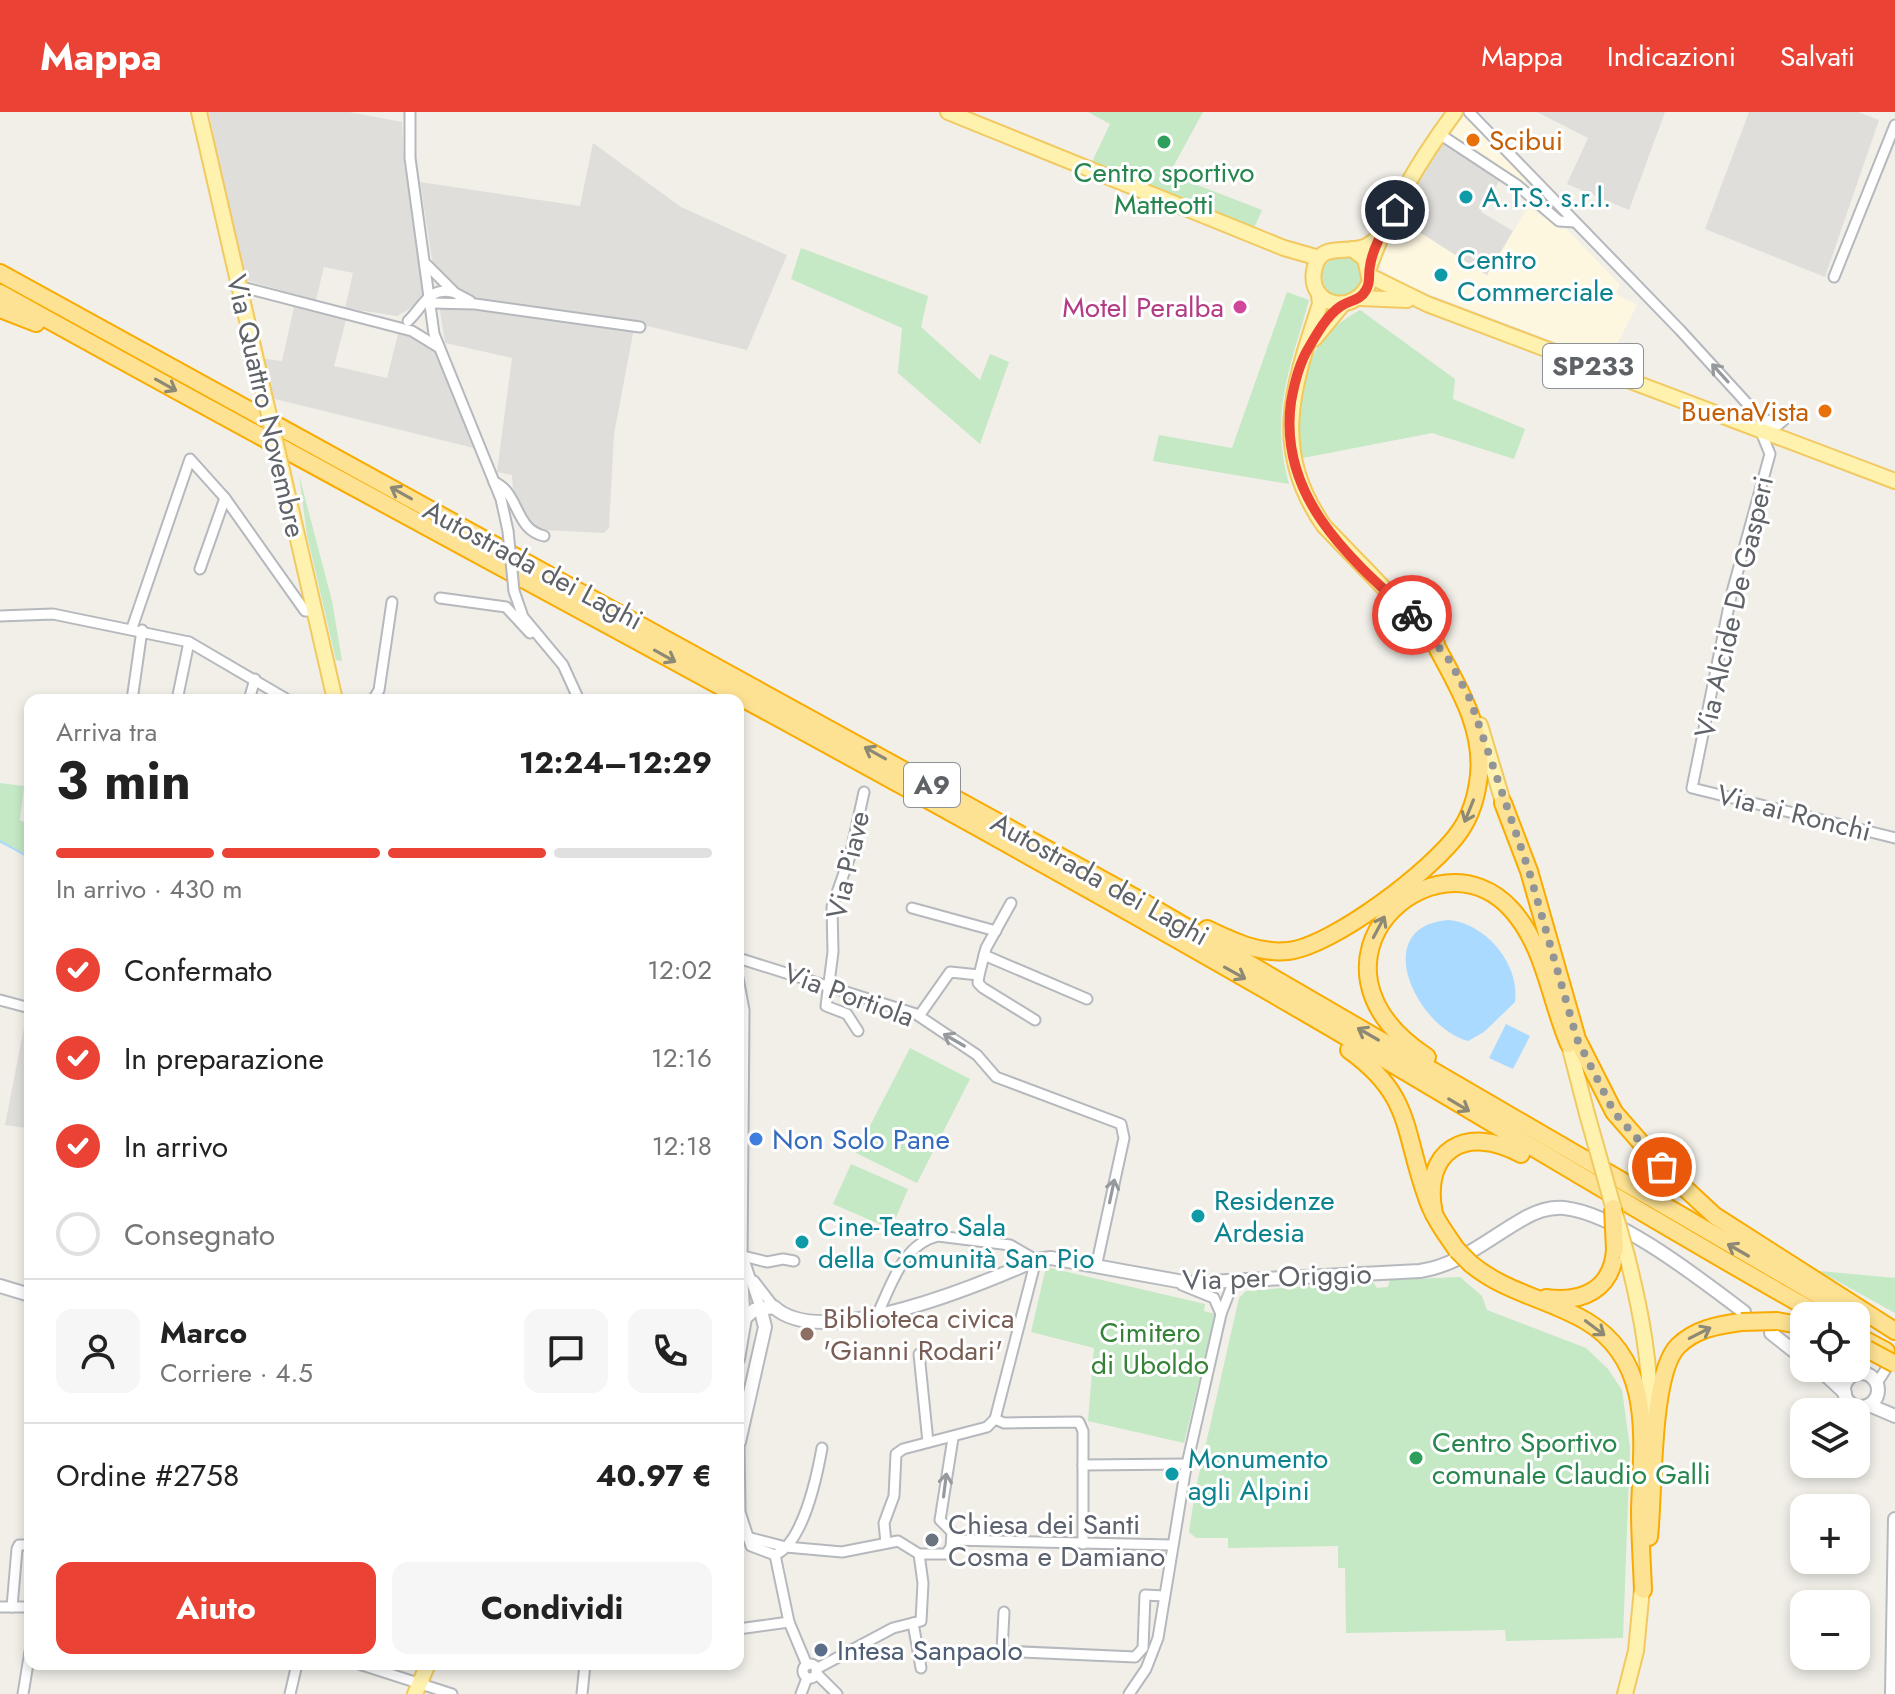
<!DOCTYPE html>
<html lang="it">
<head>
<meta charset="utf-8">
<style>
	:root { --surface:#fff; --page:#f6f6f6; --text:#222; --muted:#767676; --line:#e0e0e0; --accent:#ea4335 }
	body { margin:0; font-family:Jost,sans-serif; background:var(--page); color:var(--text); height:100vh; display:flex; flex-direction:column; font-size:30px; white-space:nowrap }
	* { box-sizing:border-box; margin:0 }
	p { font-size:26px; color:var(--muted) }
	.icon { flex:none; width:44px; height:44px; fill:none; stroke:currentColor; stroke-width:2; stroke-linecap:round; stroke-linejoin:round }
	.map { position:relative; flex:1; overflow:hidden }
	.panel { position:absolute; left:24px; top:582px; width:720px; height:976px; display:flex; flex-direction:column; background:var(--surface); border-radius:16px; box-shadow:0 4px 12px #0003 }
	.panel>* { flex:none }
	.buttons { position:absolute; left:1790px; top:1190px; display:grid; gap:16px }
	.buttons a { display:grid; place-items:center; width:80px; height:80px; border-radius:16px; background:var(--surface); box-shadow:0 4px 12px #0003; font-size:40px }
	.pin { position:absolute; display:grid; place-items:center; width:68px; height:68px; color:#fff; margin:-34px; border:4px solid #fff; border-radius:50%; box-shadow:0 2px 8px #0007 }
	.courier { position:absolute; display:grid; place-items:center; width:80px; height:80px; margin:-40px; border:6px solid #ea4335; border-radius:50%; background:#fff; color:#222; box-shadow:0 2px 10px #0007 }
	.overview em { font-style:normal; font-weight:700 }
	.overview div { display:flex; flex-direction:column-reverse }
	.overview { display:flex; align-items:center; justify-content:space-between; height:136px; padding:0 32px }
	h1 { font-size:52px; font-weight:700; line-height:60px }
	.bar { display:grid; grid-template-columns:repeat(4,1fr); gap:12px 8px; align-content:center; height:96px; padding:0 32px }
	.bar i { height:10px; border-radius:6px; background:var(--line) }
	.bar .on { background:var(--accent) }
	.bar p { grid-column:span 4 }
	.line { display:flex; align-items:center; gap:20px; padding:0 32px; border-top:2px solid var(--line) }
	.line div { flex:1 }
	.round { display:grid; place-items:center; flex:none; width:84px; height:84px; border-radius:16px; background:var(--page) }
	ol { padding:0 32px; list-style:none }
	li { display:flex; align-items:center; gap:24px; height:88px }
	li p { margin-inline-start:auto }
	li .icon { padding:8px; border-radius:50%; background:var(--accent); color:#fff; stroke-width:4 }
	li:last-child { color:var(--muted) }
	li i { width:44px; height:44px; border:4px solid var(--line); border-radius:50% }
	.action { display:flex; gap:16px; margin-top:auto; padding:16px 32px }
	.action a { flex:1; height:92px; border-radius:16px; background:var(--accent); color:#fff; font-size:32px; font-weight:700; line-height:92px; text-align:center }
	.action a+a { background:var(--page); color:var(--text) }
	header { display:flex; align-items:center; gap:48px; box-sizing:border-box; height:112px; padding:0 40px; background:var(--accent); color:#fff }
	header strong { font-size:38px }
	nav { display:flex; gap:44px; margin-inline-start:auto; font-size:28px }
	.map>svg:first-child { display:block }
</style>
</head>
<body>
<header>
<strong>Mappa</strong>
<nav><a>Mappa</a><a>Indicazioni</a><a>Salvati</a></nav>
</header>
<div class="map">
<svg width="1895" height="1582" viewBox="0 0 1895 1582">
	<rect width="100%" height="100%" fill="#f1efe8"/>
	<g fill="#fef7e0">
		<path d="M1467,2L1527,67L1522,73L1453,28L1450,16L1459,5Z"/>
		<path d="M1528,95L1561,117L1565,115L1620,173L1616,182L1637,193L1608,250L1393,168L1381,156L1382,137L1399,107L1487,163Z"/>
	</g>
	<g fill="#e0deda">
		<path d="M209,0H349L402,10L404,52L424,177L418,192L397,204L345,196L353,161L324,155L316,188L241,167Z"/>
		<path d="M1537,0H1665L1629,98L1567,72L1588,26Z"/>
		<path d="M1749,0H1858L1879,8L1825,165L1705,117Z"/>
		<path d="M593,31L681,95L787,143L747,238L635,211L614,322L609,416L604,421L544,418L527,411L513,377L512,363L497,360L512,246L445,231L420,70L580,94Z"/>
		<path d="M1441,31H1448L1460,43L1501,66L1481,100L1513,119L1487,163L1399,107Z"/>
		<path d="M295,191L347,204L334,254L387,266L399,218L415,223L436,237L478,337L267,285L257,246L282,249Z"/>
		<path d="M27,900L30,901V1001L27,1016L5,1013Z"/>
	</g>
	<g fill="#c5e8c5">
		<path d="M1088,0H1203L1169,62L1262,98L1254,116L1092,50L1110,12Z"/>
		<path d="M801,136L928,184L921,215L980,268L990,242L1009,250L980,332L898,261L902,216L791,167Z"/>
		<circle cx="1342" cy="164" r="20"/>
		<path d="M1287,180L1309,188C1291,254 1269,301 1289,372L1153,349L1159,323L1232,336Z"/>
		<path d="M1360,198L1455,267L1453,287L1525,317L1514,347L1432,321L1303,346C1291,286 1303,228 1360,198Z"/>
		<path d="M299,363L332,489L342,549L336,548L307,423Z"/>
		<path d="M0,671L24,674L20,708L30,713V745L0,731Z"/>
		<path d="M910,936L970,967L917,1071L856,1041Z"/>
		<path d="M851,1052L908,1077L891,1117L833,1092Z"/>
		<path d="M1046,1155L1205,1192L1204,1199L1215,1202L1184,1331L1088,1309L1094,1236L1031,1220Z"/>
		<path d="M1819,1159L1895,1166V1201Z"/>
		<path d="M1460,1165L1482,1184L1487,1198L1586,1236L1608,1257L1622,1278L1630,1336L1623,1526L1506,1529L1505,1518L1346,1521L1345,1456H1338V1434L1228,1436V1426H1196L1189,1420L1195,1380L1239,1186L1246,1179L1372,1169L1377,1176L1388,1175L1390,1168Z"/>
	</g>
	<g fill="#aadaff">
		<path d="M1449,808C1487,812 1520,853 1515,890L1484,920L1468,929C1416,915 1368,814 1449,808Z"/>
		<path d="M1506,912L1530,924L1513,957L1489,946Z"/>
	</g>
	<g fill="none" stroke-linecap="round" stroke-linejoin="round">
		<path stroke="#aadaff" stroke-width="2" d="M0,729L30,746"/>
		<g stroke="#b5b8bc" stroke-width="13">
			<g id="street">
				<path d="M410,0V46L434,222L501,387L508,419"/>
				<path d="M1469,0L1680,218L1775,322"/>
				<path d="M1438,21L1517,73L1559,109L1575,110"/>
				<path d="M427,153L455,181L470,189"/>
				<path d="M1834,165L1895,13"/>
				<path d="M238,174L412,219L438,235"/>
				<path d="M431,191L475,192L640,215"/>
				<path d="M408,209C423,195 428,175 452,180"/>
				<path d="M1767,308L1778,313L1785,307"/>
				<path d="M1761,320L1770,342L1731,484L1692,676L1895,726"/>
				<path d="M494,370C520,381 514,417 544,424"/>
				<path d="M200,457L225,386"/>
				<path d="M514,479L523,505L563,553L579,588"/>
				<path d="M440,486L506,495L530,521"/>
				<path d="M0,504L53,502L189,530L288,588"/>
				<path d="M132,516L190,347L225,386L305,499H314"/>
				<path d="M132,588L142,518"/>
				<path d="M177,588L189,530"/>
				<path d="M249,588L255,567"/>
				<path d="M373,588L379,578L392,490"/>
				<path d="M912,796L996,819"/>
				<path d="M984,843L1087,887"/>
				<path d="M738,846L916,902L977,943L996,965L1121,1012L1124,1026L1096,1155"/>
				<path d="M979,863L978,871L983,876L1035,908"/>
				<path d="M738,866L744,898L742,1153L745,1206"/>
				<path d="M0,888L30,896"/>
				<path d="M919,904L950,860L979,863L986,836L1011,791"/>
				<path d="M858,919L847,902L826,894L833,840L832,795L850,744L864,680"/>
				<path d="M743,1144L767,1150L783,1147L794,1149"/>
				<path d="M745,1151L760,1195"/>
				<path d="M754,1169L774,1195"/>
				<path d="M1182,1173L1214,1186L1221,1202"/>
				<path d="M876,1205C891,1175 902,1132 938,1124L1010,1133L1036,1148L995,1307L987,1315L903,1337L896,1342L894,1384L884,1411L886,1431"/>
				<path d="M919,1242L928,1330"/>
				<path d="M1877,1271L1888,1254"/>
				<path d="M995,1307L1004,1311L1079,1310L1083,1319V1432"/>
				<path d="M739,1330L740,1400L751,1434L775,1443C803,1431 817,1364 822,1336"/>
				<path d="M1083,1353L1188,1352"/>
				<path d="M747,1425L786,1435L842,1440L898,1429L919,1442L923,1471L921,1509L893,1516L816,1557"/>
				<path d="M952,1428L1171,1433"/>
				<path d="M919,1442H946L951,1435L952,1420L940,1408L953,1326"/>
				<path d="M775,1443L789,1510L807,1553"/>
				<path d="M0,1495H30"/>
				<path d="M12,1495L17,1437L19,1433H30"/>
				<path d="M1004,1500L1002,1539L1135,1545L1143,1536L1145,1483L1164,1484"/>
				<path d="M913,1511L921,1556"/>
				<path d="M738,1517L789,1510"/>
				<path d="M359,1552L452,1582"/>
				<circle cx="810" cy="1559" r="7"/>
				<path d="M816,1561L837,1582"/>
				<path d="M23,1582L30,1539"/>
				<path d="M290,1582L297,1552"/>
				<path d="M582,1582L585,1552"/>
				<path d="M801,1582L807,1566"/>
				<path d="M1129,1582L1146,1557L1158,1526L1185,1361L1221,1202L1233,1171"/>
			</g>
		</g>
		<g stroke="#b6babf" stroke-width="16">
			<g id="secondary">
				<path d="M0,1174L30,1183"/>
				<path d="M1771,1221L1804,1247"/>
				<path d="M738,1247L745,1206L754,1198L774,1195C822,1240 984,1171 1036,1148L1051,1146L1189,1171L1420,1159C1460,1153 1489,1126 1523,1107C1535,1100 1550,1095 1564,1096C1618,1102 1700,1167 1744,1200"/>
				<path d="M1818,1256L1845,1281"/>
				<circle cx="1861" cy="1278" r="17"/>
				<path d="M1869,1293L1895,1304"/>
				<path d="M739,1330L765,1215L760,1195"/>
				<path d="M1892,1582L1895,1407"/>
			</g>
		</g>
		<g stroke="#f2c960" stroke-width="18">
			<g id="primary">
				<path d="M199,0L264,282"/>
				<path d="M948,0L1284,136L1319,146"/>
				<path d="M1352,137L1365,147L1370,169C1356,205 1308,195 1314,159C1319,129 1345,142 1364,135C1370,133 1375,128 1380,124"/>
				<path d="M1369,156C1388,101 1420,47 1455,0"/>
				<path d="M1370,164L1427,192L1895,369"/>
				<path d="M1319,182L1320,192C1293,275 1270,336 1324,414L1437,531"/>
				<path d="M1360,186L1407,188"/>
				<path d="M1314,227L1343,192"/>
				<path d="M282,358L335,588"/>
				<path d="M1480,613L1506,700"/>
				<path d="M1566,921L1587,1002"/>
				<path d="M1627,1144C1641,1199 1652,1256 1650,1314"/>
				<path d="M415,1582L428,1552"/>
				<path d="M1625,1582L1636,1539L1643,1466"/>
			</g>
		</g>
		<g stroke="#f9ab00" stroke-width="20">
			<g id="highway">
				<path d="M0,161L1143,790L1854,1204"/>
				<path d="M0,181C431,421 870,649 1297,896C1473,998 1645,1105 1822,1204"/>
				<path d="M0,197L36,211"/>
				<path d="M1503,691L1529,759L1577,927L1614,1000L1662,1055L1715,1104L1895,1219"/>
				<path d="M1207,817C1232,829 1259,842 1288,839C1333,834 1434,757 1460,719C1471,703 1477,682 1479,663C1484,610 1452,566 1430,522"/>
				<path d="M1349,938C1412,983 1403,1018 1426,1083C1432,1103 1445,1121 1457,1138"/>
				<path d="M1427,945C1284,851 1435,712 1512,798C1545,835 1550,888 1569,932"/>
				<path d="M1434,1102C1421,1038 1466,1012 1521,1042"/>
				<path d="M1471,1152C1506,1181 1549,1187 1586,1209C1655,1250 1642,1330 1640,1398C1640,1424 1642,1451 1643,1478"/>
				<path d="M1546,1186C1582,1191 1612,1178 1615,1138"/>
				<path d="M1777,1209L1804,1214"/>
				<path d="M1856,1223L1886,1239"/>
				<path d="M1649,1425C1654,1382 1650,1262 1678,1234C1695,1217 1718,1213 1741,1210"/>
			</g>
		</g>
		<use href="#street" stroke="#fff" stroke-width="9"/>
		<use href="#secondary" stroke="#fff" stroke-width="12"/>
		<use href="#primary" stroke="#fff2af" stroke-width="14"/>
		<use href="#highway" stroke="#fde293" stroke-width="16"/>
		<g stroke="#b5b8bc" stroke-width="13" stroke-linecap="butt">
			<path id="street-bridge" d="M508,419L514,479"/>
		</g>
		<g stroke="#f2c960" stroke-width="18" stroke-linecap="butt">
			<g id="primary-bridge">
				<path d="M264,282L282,358"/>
				<path d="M1587,1002L1627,1144"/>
			</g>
		</g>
		<g stroke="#f9ab00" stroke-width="20" stroke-linecap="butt">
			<g id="highway-bridge">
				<path d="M1613,1096L1615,1138"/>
				<path d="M1457,1138L1471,1152"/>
				<path d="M1741,1210L1777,1209"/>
				<path d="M1867,1237L1895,1252"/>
			</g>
		</g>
		<use href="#street-bridge" stroke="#fff" stroke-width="9"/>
		<use href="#primary-bridge" stroke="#fff2af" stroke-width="14"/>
		<use href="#highway-bridge" stroke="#fde293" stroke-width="16"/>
	</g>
	<defs><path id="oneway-shaft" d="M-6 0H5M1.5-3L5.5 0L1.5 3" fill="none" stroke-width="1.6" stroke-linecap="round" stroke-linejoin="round" transform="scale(2)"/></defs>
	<g stroke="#979a9d">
		<use href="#oneway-shaft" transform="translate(1720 261) rotate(-132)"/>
		<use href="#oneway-shaft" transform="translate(954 928) rotate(-150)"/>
		<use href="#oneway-shaft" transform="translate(1112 1079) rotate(-78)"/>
		<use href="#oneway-shaft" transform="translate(945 1373) rotate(-83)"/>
	</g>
	<g stroke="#8e8975">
		<use href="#oneway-shaft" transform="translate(166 273) rotate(29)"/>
		<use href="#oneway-shaft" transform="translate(401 381) rotate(-151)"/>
		<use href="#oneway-shaft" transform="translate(665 544) rotate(29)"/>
		<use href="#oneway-shaft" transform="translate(875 641) rotate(-151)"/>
		<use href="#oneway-shaft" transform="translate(1469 699) rotate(112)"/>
		<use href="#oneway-shaft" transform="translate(1379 815) rotate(-62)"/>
		<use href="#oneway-shaft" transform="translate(1235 861) rotate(29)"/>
		<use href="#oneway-shaft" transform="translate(1368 922) rotate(-150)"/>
		<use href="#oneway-shaft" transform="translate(1459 993) rotate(31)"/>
		<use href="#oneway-shaft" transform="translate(1738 1138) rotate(-150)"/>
		<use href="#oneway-shaft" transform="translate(1595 1216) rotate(37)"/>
		<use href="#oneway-shaft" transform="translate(1700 1221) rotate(-27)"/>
	</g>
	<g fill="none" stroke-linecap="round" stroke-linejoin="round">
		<path stroke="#929495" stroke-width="8" stroke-dasharray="0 14.4" d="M1412,503L1450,549L1470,587L1529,759L1577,927L1614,1000L1662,1055"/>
		<path stroke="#ea4335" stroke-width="10" d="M1395,98C1385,116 1373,134 1370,154C1368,162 1371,170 1366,178C1360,189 1350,188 1341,194C1327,203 1316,223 1308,237C1299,252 1294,273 1291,290C1278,384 1348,445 1412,503"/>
	</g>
	<g fill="#e8710a" stroke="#fff" stroke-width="3">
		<circle cx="1473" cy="28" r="8"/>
		<circle cx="1825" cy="299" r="8"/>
	</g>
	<g fill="#2e9e5b" stroke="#fff" stroke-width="3">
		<circle cx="1164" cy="30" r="8"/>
		<circle cx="1416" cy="1346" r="8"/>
	</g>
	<g fill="#0f9aa8" stroke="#fff" stroke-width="3">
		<circle cx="1466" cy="85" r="8"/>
		<circle cx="1441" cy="163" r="8"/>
		<circle cx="1198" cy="1104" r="8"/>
		<circle cx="802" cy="1130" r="8"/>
		<circle cx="1172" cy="1362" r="8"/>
	</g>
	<circle fill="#d1479c" stroke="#fff" stroke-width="3" cx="1240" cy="195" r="8"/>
	<circle fill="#3f7fe0" stroke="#fff" stroke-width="3" cx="756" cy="1027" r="8"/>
	<circle fill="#8d6e63" stroke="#fff" stroke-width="3" cx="807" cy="1222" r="8"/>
	<circle fill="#6b7280" stroke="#fff" stroke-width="3" cx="932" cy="1428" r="8"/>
	<circle fill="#5c6f8a" stroke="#fff" stroke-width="3" cx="821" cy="1538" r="8"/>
	<g text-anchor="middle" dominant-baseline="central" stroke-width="6" stroke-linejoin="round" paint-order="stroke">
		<g fill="#fff" stroke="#8f9295" stroke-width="2">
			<rect x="1543" y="232" width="100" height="44" rx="6"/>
			<rect x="904" y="651" width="56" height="44" rx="6"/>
		</g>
		<g font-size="26" font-weight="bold" fill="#5f6368">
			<text x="1593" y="254">SP233</text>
			<text x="932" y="673">A9</text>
		</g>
		<g font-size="28" fill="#c56008" stroke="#fff" text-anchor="start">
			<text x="1489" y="28">Scibui</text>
			<text x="1809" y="299" text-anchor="end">BuenaVista</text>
		</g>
		<g font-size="28" fill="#27864d" stroke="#fff">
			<text x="1164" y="60">Centro sportivo<tspan x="1164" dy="32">Matteotti</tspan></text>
			<text x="1432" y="1330" text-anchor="start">Centro Sportivo<tspan x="1432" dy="32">comunale Claudio Galli</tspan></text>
		</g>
		<g font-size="28" fill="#0d838f" stroke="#fff" text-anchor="start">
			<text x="1482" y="85">A.T.S. s.r.l.</text>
			<text x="1457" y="147">Centro<tspan x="1457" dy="32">Commerciale</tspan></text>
			<text x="1214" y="1088">Residenze<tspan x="1214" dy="32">Ardesia</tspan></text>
			<text x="818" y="1114">Cine-Teatro Sala<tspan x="818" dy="32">della Comunità San Pio</tspan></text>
			<text x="1188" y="1346">Monumento<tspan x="1188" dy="32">agli Alpini</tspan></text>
		</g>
		<g font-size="28" fill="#b23c85" stroke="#fff" text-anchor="end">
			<text x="1224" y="195">Motel Peralba</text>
		</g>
		<g font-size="28" fill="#5f6368" stroke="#fff">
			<text transform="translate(266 294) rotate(77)">Via Quattro Novembre</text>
			<text transform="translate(533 453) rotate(28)">Autostrada dei Laghi</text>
			<text transform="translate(1734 495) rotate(-77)">Via Alcide De Gasperi</text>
			<text transform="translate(1794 701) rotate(14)">Via ai Ronchi</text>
			<text transform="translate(848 753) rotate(-77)">Via Piave</text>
			<text transform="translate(1100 767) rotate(29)">Autostrada dei Laghi</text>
			<text transform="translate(849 883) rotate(20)">Via Portiola</text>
			<text transform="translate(1277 1165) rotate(-2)">Via per Origgio</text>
		</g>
		<g font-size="28" fill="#366cbe" stroke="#fff" text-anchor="start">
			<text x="772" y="1027">Non Solo Pane</text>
		</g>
		<g font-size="28" fill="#785e54" stroke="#fff" text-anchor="start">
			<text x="823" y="1206">Biblioteca civica<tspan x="823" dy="32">'Gianni Rodari'</tspan></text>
		</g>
		<g font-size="28" fill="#348238" stroke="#fff">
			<text x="1150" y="1220">Cimitero<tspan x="1150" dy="32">di Uboldo</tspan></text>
		</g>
		<g font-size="28" fill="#5b616d" stroke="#fff" text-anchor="start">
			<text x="948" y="1412">Chiesa dei Santi<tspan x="948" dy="32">Cosma e Damiano</tspan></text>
		</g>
		<g font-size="28" fill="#4e5e75" stroke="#fff" text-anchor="start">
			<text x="837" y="1538">Intesa Sanpaolo</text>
		</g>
	</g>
</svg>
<div class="buttons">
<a><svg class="icon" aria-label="locate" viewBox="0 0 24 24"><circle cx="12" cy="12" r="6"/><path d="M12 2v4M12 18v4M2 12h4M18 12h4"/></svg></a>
<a><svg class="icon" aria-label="layers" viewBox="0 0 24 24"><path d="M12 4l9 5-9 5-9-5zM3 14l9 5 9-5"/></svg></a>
<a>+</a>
<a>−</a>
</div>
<div class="pin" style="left:1662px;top:1055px;background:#ea580c"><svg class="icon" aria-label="bag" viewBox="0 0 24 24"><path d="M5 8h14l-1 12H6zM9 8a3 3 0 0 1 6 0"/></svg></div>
<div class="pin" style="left:1395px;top:98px;background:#1f2937"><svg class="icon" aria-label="home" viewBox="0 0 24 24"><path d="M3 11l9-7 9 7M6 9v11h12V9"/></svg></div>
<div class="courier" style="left:1412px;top:503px"><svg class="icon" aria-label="bike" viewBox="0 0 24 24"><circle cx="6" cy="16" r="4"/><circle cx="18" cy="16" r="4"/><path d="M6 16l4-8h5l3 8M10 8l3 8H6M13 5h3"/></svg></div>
<section class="panel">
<div class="overview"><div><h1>3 min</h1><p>Arriva tra</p></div><em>12:24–12:29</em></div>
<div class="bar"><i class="on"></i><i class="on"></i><i class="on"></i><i></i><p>In arrivo · 430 m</p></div>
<ol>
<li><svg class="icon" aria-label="check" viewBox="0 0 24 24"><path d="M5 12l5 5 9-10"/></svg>Confermato<p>12:02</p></li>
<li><svg class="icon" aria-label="check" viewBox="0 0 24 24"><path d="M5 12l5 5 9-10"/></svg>In preparazione<p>12:16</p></li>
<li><svg class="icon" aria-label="check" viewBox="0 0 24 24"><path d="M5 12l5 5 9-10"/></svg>In arrivo<p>12:18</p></li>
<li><i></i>Consegnato</li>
</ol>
<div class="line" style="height:144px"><a class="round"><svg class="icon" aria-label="person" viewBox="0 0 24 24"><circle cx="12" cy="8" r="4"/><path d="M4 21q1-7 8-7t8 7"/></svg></a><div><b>Marco</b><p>Corriere · 4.5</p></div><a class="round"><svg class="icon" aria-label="chat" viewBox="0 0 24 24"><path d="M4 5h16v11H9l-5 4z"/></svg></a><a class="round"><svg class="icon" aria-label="phone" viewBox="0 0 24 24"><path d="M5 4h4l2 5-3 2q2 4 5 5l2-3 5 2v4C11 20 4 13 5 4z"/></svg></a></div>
<div class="line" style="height:104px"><div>Ordine #2758</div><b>40.97 €</b></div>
<div class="action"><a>Aiuto</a><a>Condividi</a></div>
</section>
</div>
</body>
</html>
